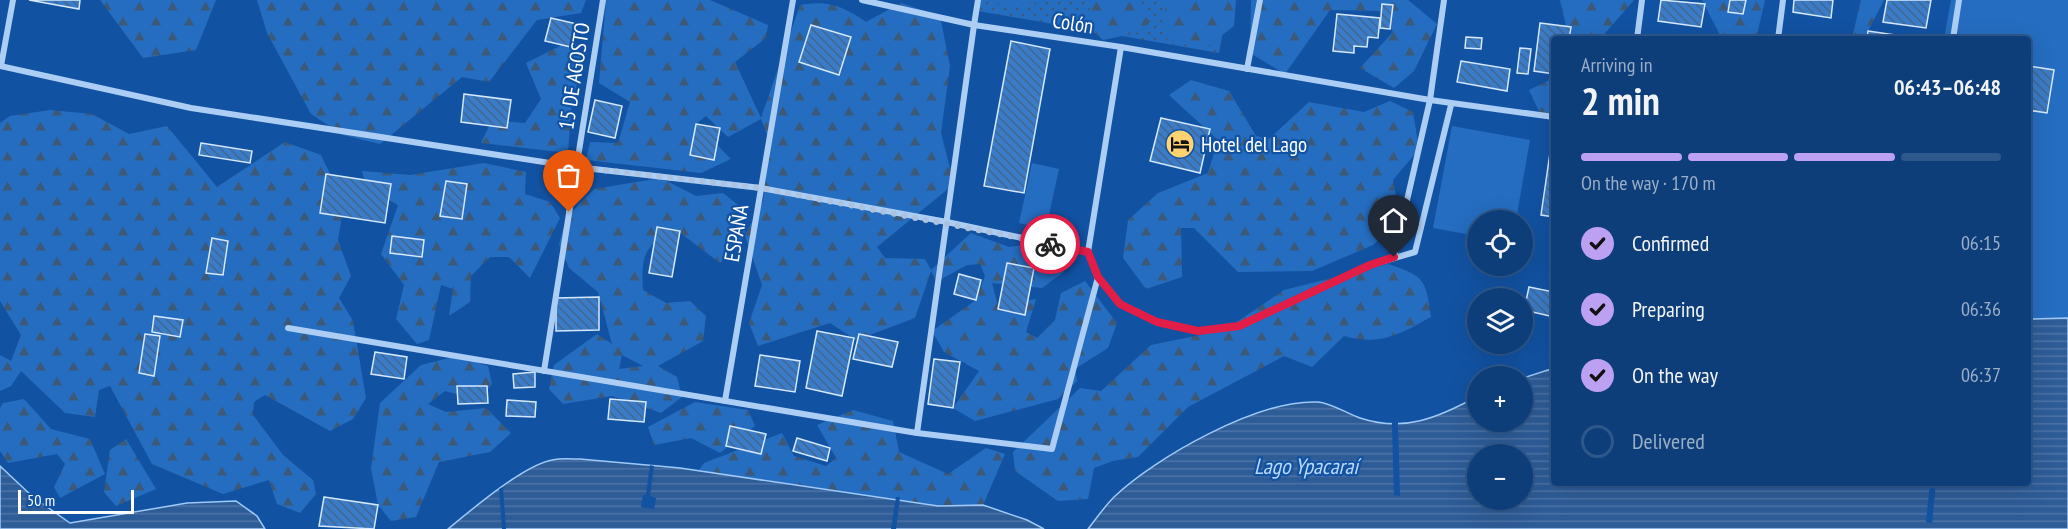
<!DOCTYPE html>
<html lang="en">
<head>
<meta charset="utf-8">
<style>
	:root { --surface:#0e3e7a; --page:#1c4981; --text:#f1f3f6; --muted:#9baec7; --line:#2e578b; --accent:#bca0f2 }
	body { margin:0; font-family:"PT Sans Narrow",sans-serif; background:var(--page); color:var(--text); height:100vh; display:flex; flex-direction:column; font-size:22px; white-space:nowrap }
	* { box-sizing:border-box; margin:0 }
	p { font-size:20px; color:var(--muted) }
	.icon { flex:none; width:33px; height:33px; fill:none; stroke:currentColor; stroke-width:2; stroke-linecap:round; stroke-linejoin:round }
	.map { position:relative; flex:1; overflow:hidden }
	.drawer { position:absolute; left:1551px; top:36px; width:480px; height:450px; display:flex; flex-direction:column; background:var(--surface); border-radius:6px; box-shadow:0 6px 24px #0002,0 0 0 2px var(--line) }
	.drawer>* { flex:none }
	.tools { position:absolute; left:1467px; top:210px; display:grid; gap:12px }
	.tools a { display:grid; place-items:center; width:66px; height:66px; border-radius:50%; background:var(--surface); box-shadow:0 6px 24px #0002,0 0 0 2px var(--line); font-size:30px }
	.scale { position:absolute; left:18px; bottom:15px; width:116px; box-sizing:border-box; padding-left:6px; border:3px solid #fff; border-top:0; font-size:16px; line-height:21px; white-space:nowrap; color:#fff; -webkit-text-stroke:4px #1252a2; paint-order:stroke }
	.pin { position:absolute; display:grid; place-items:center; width:51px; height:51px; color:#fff; margin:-62px -26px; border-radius:50% 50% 50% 0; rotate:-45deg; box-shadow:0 0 6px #0007 }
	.pin .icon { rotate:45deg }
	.courier { position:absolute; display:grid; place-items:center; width:60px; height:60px; margin:-30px; border:4px solid #e11d48; border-radius:50%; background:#fff; color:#222; box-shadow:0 2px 8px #0007 }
	.overview em { font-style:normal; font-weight:700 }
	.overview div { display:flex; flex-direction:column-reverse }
	.overview { display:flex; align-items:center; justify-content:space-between; height:102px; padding:0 30px }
	h1 { font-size:39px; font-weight:700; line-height:45px }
	.bar { display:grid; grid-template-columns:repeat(4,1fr); gap:9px 6px; align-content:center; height:72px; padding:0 30px }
	.bar i { height:8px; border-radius:4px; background:var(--line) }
	.bar .active { background:var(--accent) }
	.bar p { grid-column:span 4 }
	ol { padding:0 30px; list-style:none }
	li { display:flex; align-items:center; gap:18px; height:66px }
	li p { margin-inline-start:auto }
	li .icon { padding:6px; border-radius:50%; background:var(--accent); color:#111; stroke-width:4 }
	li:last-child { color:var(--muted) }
	li i { width:33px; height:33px; border:3px solid var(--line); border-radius:50% }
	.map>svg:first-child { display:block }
</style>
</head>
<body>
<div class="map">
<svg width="2068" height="529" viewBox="0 0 2068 529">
	<defs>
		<pattern id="grass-dots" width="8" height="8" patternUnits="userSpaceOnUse" patternTransform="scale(1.5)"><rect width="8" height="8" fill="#256dc0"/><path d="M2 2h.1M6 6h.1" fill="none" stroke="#3c597a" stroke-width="1.8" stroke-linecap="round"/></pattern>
		<pattern id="forest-firs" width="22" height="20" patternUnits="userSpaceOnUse" patternTransform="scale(1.5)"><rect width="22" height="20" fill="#256dc0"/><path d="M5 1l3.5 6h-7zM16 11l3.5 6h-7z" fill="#3c597a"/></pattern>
		<pattern id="water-rules" width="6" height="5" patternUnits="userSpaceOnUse" patternTransform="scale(1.5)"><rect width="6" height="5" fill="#2e5c97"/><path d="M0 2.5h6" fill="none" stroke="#4d74a7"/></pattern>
		<pattern id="building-back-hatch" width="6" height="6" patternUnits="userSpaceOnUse" patternTransform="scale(1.5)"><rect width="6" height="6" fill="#3b7cc8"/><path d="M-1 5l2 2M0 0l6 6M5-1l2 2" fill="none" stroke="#436690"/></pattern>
	</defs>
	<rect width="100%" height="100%" fill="#1252a2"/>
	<path fill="url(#grass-dots)" d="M980,0H1229L1219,53L978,11Z"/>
	<g fill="url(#forest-firs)" fill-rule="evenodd">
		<path d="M100,0H216L196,50L143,58Z"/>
		<path d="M257,0H586L581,13L537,20L489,82L462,77L380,144L343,135L311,114L267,33Z"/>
		<path d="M606,0H710L768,25L766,38L735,62L761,118L800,5C828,0 843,6 866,22L901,3L940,16L950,66L941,133L954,184L877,247L885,258L925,259L931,270L971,233L1009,247L1047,242L1064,272L1042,288L992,283L998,306L1036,299L1026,332L1037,338L1055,320L1061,293L1085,281L1117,323L1108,348L1075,369L1077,381L1058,399L975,421L953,408L979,371L944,352L932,331L976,300L985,276L980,264L967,265L936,282L931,271L915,318L856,340L830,323L758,346L749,323L762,285L745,236L720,263L675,229C644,246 641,255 643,290L666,303L690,301L706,316L703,341L658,366L677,377L682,397L661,413L612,396L563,404L549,389L554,365L597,334L612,344L598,292L569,268L559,244L566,218L594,189L661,178L696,196L723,193L743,209L745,235L763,201L770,142L761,119L728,137L706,116L696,124L731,159L701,173L586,160L590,142L618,143L630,102L599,83ZM622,355L643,366L619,369Z"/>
		<path d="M995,0H1038L1035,3L999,5Z"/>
		<path d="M1093,0H1141L1149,23L1141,32L1103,40L1084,24Z"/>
		<path d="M1165,0H1236L1234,26L1204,49L1167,40Z"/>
		<path d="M1251,0H1408L1437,24L1414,71L1394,88L1360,68L1393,32L1381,11L1330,10L1285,74L1250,53Z"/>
		<path d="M1560,0H1634L1600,39H1569Z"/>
		<path d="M1702,0H1765L1756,39H1722Z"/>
		<path d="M1861,0H1884L1865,37L1853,34Z"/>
		<path d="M574,39L582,60L571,111L568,153L481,143L492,120L525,123L541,99L526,63Z"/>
		<path d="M1554,78V121L1542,118L1529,90Z"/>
		<path d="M1191,80L1229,91L1256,136L1269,139L1309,102L1364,112L1390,101L1413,112L1419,149L1393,180L1400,218L1373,245L1312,271L1238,272L1194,228H1181L1182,277L1146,289L1123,258L1128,220L1158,193L1208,173L1218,140L1169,95Z"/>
		<path d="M50,110L92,114L129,134L167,126L217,187L285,142L321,155L344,203L338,240L351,276L339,298L353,321L366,398L353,419L330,431L265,395L254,402L253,415L283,455L313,480L316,494L300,513L277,504L269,480L223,494L152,464L110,386L99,390L95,417L65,413L21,371L11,386L0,391V355L11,361L21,335L0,301V123L10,116Z"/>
		<path d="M484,163L526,172L525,194L550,202L560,218L530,278L509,257H490L471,276L470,302L449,316L453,289L441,285L429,340L417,344L396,319L404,285L381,254L398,205L366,187L362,171L410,175Z"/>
		<path d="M1388,264C1425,276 1426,280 1431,317C1400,334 1381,346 1344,336L1312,367L1284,356L1188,407L1138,457L1113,461L1094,468L1088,499L1058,501L1015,471L1013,452L1080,388L1101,391L1151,345L1225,330L1284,290Z"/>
		<path d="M457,356L488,366L492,384L479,400L445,391L428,404L446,412L486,408L511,433L490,452L439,462L416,517L391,521L378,505L371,468L380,403L421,365Z"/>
		<path d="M24,399L51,429L90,439L105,474L60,498L54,487L65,464L57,454L8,463L0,451V408L3,403Z"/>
		<path d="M695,402L748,410L755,426L720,453L691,438L654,445L648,427Z"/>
		<path d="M853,410L893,421L899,452L948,474L986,448L1005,454L983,505L938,506L699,470L704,463L782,433L794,456L826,466L836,458L817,425Z"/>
		<path d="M126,439L156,489L116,506L104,492L110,450Z"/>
	</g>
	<g fill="#256dc0">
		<path d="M1951,0H2068V318L2028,319V39H1944Z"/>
		<path d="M1452,126L1530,140L1516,220H1478L1477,236L1433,228Z"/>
		<path d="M1032,163L1059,169L1046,229L1019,223Z"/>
	</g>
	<g fill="url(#water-rules)" stroke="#9ec9f8" stroke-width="1.5" fill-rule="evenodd">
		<path d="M2068,318V529H1088C1096,519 1104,507 1114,497C1156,457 1259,399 1318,402C1331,403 1348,414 1360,418C1406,433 1437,417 1477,397L1478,422H1522L1523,378L1554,368V483H2028V319ZM1478,454H1522V500H1478Z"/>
		<path d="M580,459L680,468L938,506L983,505L1027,520L1044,529H448C471,510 524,465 552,460C561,458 571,459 580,459Z"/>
		<path d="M0,466L33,497L70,523L187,503L236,501L257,516L265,529H0Z"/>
	</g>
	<g fill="#1252a2">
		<path d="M1398,421V424L1400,496L1394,495L1392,425V422Z"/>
		<path d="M650,465L654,466L650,496L656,498L654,509L641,507L643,495H646Z"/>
		<path d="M1930,483H1936L1932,523L1926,522Z"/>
		<path d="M503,487L506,529H502L499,489Z"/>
		<path d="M896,497H900L896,529H891Z"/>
	</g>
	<g fill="url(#building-back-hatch)" stroke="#d5e8fe" stroke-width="1.5">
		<path d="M29,0H80L79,9Z"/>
		<path d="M1661,0L1705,4L1701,27L1658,21Z"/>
		<path d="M1730,0H1746L1743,14L1728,12Z"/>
		<path d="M1794,0H1833L1831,18L1793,12Z"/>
		<path d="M1887,0H1931L1926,28L1883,22Z"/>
		<path d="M1382,4L1393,5L1390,29L1380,28Z"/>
		<path d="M1337,14L1380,18L1378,38L1368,37L1367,47L1354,46V53L1333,51Z"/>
		<path d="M551,18L577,24L571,47L545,41Z"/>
		<path d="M1540,23L1571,27L1569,39H1554V74L1534,71Z"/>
		<path d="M811,25L851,37L839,75L799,62Z"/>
		<path d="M1868,31L1923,39H1867Z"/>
		<path d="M1466,37L1482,38L1481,49L1465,48Z"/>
		<path d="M1011,41L1050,49L1024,193L984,186Z"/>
		<path d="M1520,48L1531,49L1528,74L1517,73Z"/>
		<path d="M1461,61L1510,69L1507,91L1457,82Z"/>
		<path d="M2028,66L2054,70L2047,113L2028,110Z"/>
		<path d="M464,94L511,100L507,128L461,122Z"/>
		<path d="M595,100L622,106L615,138L588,132Z"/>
		<path d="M1161,118L1210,129L1200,173L1150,161Z"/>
		<path d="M696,124L720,128L714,160L690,155Z"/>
		<path d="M201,143L252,151L250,163L199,155Z"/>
		<path d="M1550,153L1554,154V217L1541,215Z"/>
		<path d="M326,174L391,184L385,223L320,213Z"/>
		<path d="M446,181L467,184L462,219L440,216Z"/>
		<path d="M657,227L680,231L672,277L649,273Z"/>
		<path d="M392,236L424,240L422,257L390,253Z"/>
		<path d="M212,238L228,241L223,275L206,273Z"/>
		<path d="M1007,263L1034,268L1025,315L998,309Z"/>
		<path d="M959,274L981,280L976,300L954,294Z"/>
		<path d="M1529,287L1554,292V317L1524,310Z"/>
		<path d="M599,297V330L556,331V298Z"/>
		<path d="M154,316L183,320L180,337L152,332Z"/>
		<path d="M817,331L854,338L842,396L806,388Z"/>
		<path d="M145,334L160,336L154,376L139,373Z"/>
		<path d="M859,334L898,342L892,367L853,359Z"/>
		<path d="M375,352L407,357L404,379L371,374Z"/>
		<path d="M760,355L800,361L795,392L755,386Z"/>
		<path d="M934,359L960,362L953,408L928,404Z"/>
		<path d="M535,372V387L514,388L513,374Z"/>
		<path d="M457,386H487L488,403L458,404Z"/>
		<path d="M610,399L646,402L644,422L608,419Z"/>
		<path d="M507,400L536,402L535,417L506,416Z"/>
		<path d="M730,426L766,434L761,454L726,446Z"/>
		<path d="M797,438L830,448L827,461L793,451Z"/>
		<path d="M324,497L378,505L374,529L319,526Z"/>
	</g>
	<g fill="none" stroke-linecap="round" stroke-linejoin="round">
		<g stroke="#accef5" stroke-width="6">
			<path d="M862,0L974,25L917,433"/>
			<path d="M978,0L974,25L1121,47L1430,100L1444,0"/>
			<path d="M1637,39L1642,0"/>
			<path d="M1778,39L1783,0"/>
			<path d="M1953,39L1959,0"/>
			<path d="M1121,47L1088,252L1098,277L1120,304L1157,322L1198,331L1239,326L1370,265L1415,252L1451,105"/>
			<path d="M0,66L191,108L576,167L761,188L947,222L1088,252"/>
			<path d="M1,66L13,0"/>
			<path d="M1247,69L1260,0"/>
			<path d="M1394,257L1430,100L1554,117"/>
			<path d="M288,328L917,433L1052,449L1098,277"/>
			<path d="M544,371L603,0"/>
			<path d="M725,401L793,0"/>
		</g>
	</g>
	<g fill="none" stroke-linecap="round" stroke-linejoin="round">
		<path stroke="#acc2de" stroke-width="6" stroke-dasharray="0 10.8" d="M569,212L576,167L761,188L1050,244"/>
		<path stroke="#e11d48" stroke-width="8" d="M1050,244L1088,252L1098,277L1120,304L1157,322L1198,331L1239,326L1370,265L1394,257"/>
	</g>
	<defs>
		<g id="hotel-disc" transform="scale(1.5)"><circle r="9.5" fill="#ffd470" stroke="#1252a2"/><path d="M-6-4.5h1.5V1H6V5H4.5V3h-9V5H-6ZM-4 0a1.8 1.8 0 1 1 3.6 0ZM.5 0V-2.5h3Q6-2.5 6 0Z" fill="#111"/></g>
	</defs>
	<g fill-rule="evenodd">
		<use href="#hotel-disc" x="1180" y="144"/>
	</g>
	<g text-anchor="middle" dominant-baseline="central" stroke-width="4.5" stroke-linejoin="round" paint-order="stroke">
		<g font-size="21" fill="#fff" stroke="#1252a2">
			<text transform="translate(1073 23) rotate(9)">Colón</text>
			<text transform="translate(574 76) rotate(-81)">15 DE AGOSTO</text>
			<text transform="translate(736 233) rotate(-80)">ESPAÑA</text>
		</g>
		<g font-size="21" fill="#fff" stroke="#1252a2" text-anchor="start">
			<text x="1201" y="144">Hotel del Lago</text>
		</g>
		<g font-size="22" font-style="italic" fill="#b9d8fb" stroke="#1252a2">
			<text x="1306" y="466">Lago Ypacaraí</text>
		</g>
	</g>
</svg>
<div class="tools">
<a><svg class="icon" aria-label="locate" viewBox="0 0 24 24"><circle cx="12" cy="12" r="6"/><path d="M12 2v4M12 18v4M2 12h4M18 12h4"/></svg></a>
<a><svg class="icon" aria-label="layers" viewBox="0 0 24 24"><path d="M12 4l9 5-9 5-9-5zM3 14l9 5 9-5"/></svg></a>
<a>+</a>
<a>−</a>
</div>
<div class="scale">50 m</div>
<div class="pin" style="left:569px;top:212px;background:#ea580c"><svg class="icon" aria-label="bag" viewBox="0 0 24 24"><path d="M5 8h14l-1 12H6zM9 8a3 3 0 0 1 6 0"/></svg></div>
<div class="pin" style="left:1394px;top:257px;background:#1f2937"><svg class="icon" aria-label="home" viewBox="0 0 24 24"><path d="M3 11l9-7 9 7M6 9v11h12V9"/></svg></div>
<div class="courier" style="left:1050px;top:244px"><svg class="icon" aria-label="bike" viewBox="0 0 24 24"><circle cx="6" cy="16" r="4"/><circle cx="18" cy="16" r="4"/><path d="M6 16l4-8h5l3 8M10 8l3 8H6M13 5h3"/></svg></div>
<section class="drawer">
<div class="overview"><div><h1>2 min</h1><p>Arriving in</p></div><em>06:43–06:48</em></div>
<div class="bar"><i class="active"></i><i class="active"></i><i class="active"></i><i></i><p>On the way · 170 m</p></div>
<ol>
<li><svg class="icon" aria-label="check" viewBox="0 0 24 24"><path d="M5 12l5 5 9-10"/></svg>Confirmed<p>06:15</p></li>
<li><svg class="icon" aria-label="check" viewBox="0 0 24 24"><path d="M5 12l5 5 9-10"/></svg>Preparing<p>06:36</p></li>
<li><svg class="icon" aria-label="check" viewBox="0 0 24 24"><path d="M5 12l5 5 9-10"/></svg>On the way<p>06:37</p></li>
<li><i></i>Delivered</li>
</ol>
</section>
</div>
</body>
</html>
